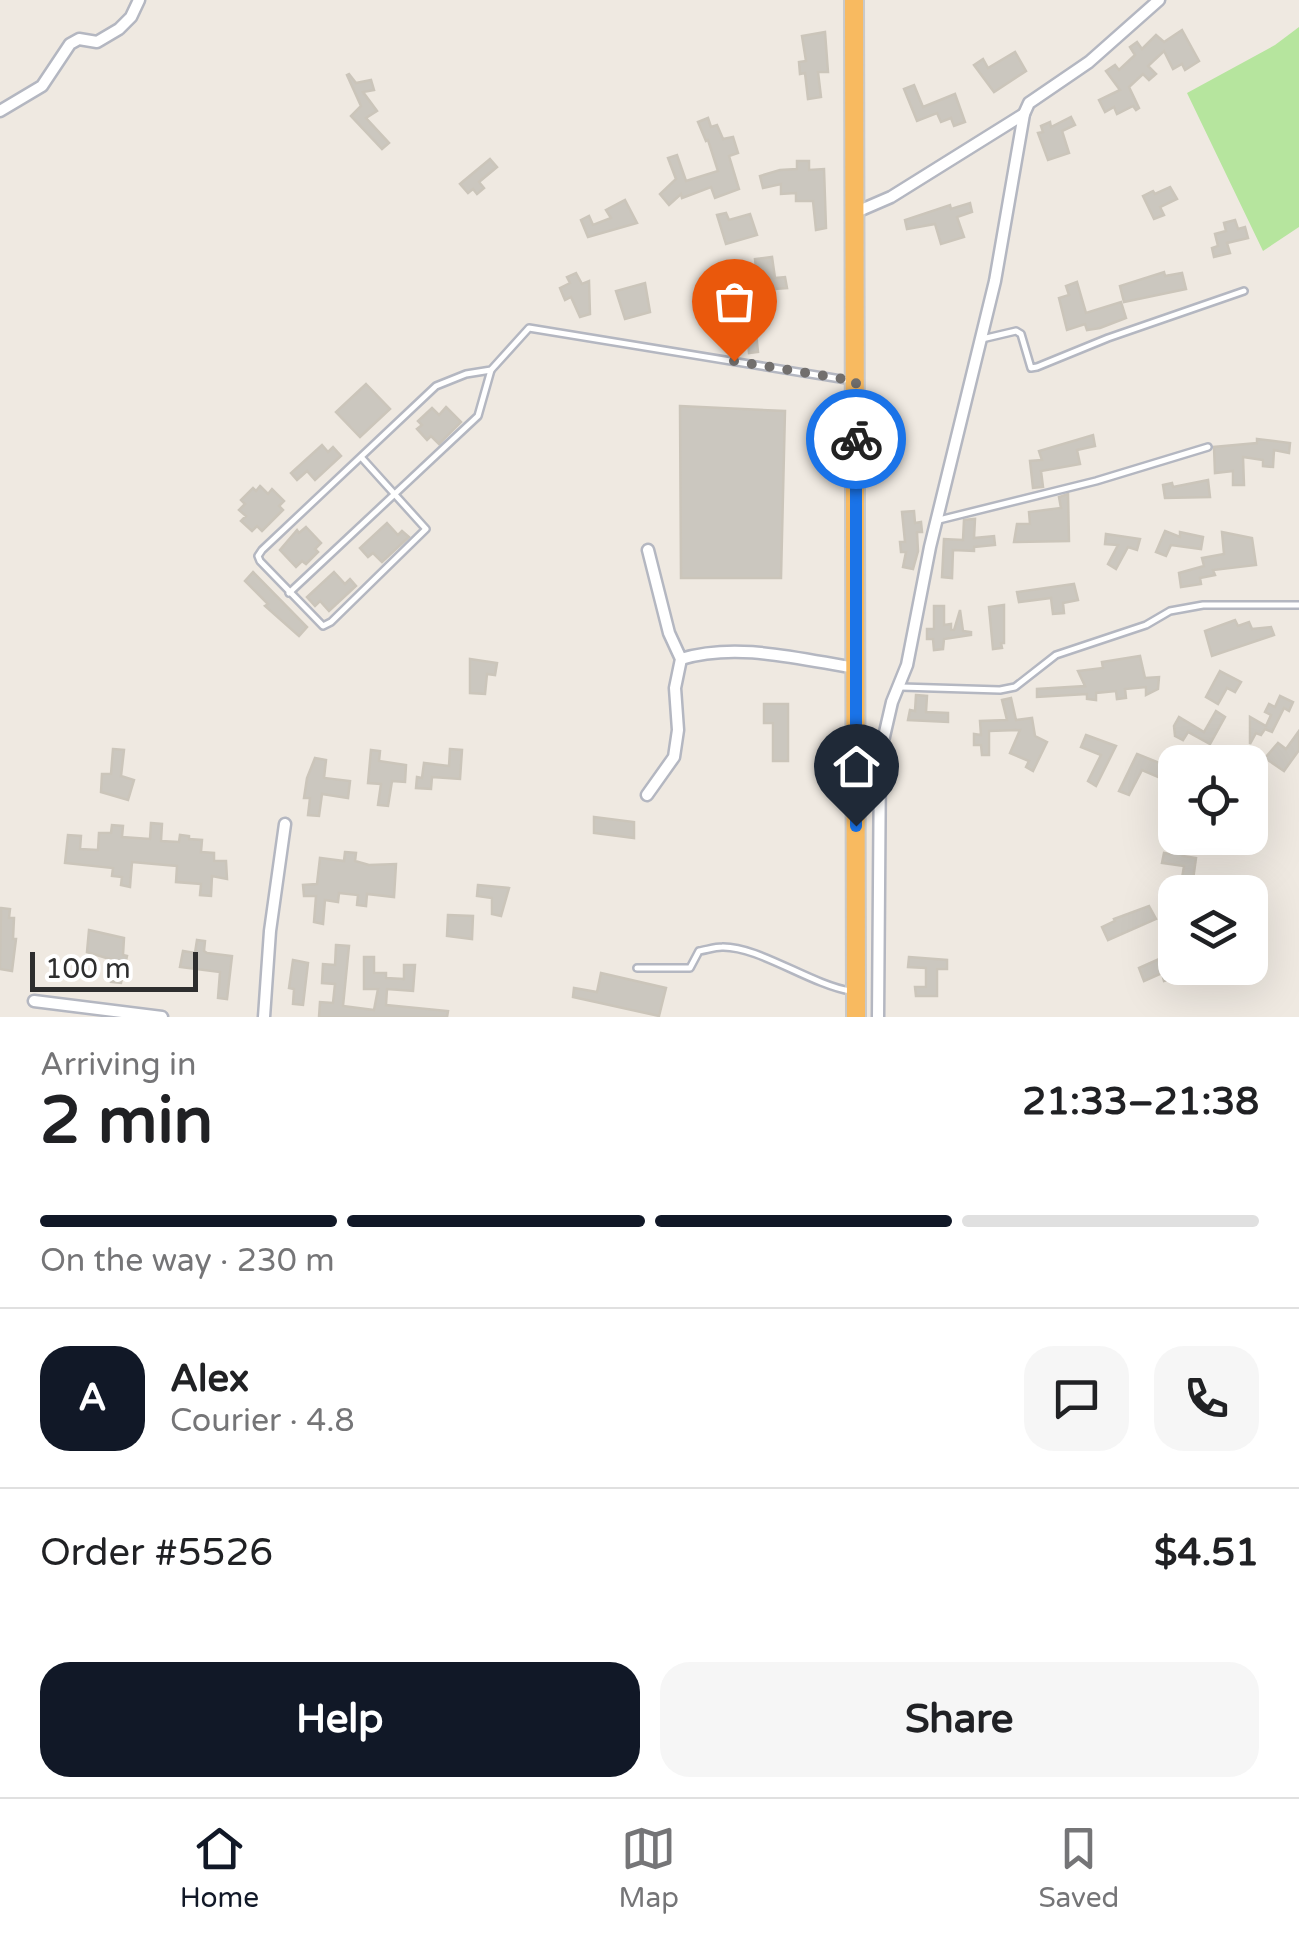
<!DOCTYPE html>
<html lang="en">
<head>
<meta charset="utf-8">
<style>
	:root { --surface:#fff; --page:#f6f6f6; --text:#202124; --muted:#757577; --line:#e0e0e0; --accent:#111827 }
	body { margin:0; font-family:"Varela Round",sans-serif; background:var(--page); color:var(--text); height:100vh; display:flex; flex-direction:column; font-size:38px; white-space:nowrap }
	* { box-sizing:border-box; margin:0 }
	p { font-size:32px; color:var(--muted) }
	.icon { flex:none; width:55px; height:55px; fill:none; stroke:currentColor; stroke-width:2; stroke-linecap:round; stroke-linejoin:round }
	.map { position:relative; height:1017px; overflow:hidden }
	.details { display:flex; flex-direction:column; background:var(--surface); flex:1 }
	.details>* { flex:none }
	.buttons { position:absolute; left:1158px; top:745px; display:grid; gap:20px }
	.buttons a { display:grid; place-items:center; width:110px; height:110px; border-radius:20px; background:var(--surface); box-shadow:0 10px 40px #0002; font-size:50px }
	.scale { position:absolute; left:30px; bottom:25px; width:168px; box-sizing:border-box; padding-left:10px; border:5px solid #2e2e2e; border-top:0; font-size:28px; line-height:35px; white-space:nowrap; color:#2e2e2e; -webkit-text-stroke:8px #fff; paint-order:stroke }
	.pin { position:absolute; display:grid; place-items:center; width:85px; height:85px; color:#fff; margin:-102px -42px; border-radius:50% 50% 50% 0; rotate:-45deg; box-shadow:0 0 10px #0007 }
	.pin .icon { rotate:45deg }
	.courier { position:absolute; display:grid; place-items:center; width:100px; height:100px; margin:-50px; border:8px solid #1a73e8; border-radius:50%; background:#fff; color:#222; box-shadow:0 2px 12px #0007 }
	.overview em { font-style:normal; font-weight:800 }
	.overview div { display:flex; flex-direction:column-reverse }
	.overview { display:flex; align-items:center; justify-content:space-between; height:170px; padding:0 40px }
	h1 { font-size:65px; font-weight:800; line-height:75px }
	.bar { display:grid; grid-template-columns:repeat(4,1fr); gap:15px 10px; align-content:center; height:120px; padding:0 40px }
	.bar i { height:12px; border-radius:8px; background:var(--line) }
	.bar .current { background:var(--accent) }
	.bar p { grid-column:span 4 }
	.line { display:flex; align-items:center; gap:25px; padding:0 40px; border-top:2px solid var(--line) }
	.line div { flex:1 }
	.round { display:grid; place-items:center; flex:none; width:105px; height:105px; border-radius:30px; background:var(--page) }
	.primary-button { display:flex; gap:20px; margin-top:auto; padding:20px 40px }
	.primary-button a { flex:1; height:115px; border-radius:30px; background:var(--accent); color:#fff; font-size:40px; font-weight:800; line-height:115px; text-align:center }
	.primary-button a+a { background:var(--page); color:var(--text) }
	.tabs { display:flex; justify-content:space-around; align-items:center; height:140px; border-top:2px solid var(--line); background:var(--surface); font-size:28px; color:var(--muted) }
	.tabs a { display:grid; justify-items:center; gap:5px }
	.tabs .current { color:var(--accent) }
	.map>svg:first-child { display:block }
</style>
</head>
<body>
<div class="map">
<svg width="1299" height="1017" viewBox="0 0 1299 1017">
	<rect width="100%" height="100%" fill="#efe9e1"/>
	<path fill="#b6e59e" d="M1299,27V227L1263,251L1187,93L1275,45Z"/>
	<g fill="#cbc7bf" stroke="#cbc5ba" stroke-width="2.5">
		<path d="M1182,30L1199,61L1185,70L1182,64L1173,69L1164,51L1148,66L1156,74L1149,80L1143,74L1129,87L1139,108L1136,110L1133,106L1117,114L1114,107L1105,112L1099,100L1120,90L1106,71L1115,65L1119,70L1135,55L1130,47L1137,42L1142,49L1156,35L1164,42Z"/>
		<path d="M825,32L828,72H818L821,97L808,99L805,73L800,74L799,62L806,61L802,36Z"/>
		<path d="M1015,52L1026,71L994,92L974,65L983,59L988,68Z"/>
		<path d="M349,74L356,83L371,80L374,90L363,92L377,111L366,118L389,143L382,149L351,116L361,106L347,75Z"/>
		<path d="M914,85L923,107L955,94L965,122L954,126L951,118L941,122L937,113L917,121L904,89Z"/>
		<path d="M1071,117L1075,125L1062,131L1069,153L1048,160L1038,133L1043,132L1041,126L1050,122L1051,127Z"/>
		<path d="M708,118L711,127L717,125L723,139L733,137L738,153L729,156L739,189L715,198L711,187L682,198L681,194L669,205L660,194L676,179L668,158L677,155L686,181L718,171L708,140L706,141L698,122Z"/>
		<path d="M490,159L497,167L479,182L484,188L477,194L473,189L468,193L460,184Z"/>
		<path d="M797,161H809V170L824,169L826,228L816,230L813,201H796V193L781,194V184L763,188L760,176L780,170L797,169Z"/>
		<path d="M1170,187L1177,199L1160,207L1164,215L1154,219L1143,196L1153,191L1155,194Z"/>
		<path d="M625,200L637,223L588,237L581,220L589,216L593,225L611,218L606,210Z"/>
		<path d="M970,203L972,212L957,217L964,237L941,244L935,224L907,229L905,220L950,205L951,209Z"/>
		<path d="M726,213L729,220L750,214L757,235L726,244L717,215Z"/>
		<path d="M1235,220L1238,229L1245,227L1248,238L1227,243L1230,253L1214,257L1212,248L1218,246L1215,234L1226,231L1224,223Z"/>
		<path d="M772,257L775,278L785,277L787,288L774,289L775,301L753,302L758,352L749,353L746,318L709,326L708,306L728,305L725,282L716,284L715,275L756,269L755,259Z"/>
		<path d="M1164,272L1165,276L1182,273L1186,289L1124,302L1120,286Z"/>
		<path d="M576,273L582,284L589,281L590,314L580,317L571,297L565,300L560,288L570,283L567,277Z"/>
		<path d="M1077,282L1086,313L1121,302L1126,318L1100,328L1087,330L1085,324L1067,330L1059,298L1069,295L1066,286Z"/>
		<path d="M645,283L650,312L625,319L616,291Z"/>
		<path d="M366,384L390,409L360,437L336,412Z"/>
		<path d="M680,406L785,411L781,578H681Z"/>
		<path d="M446,407L461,422L439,444L431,436L427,440L417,429L422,425L418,421L432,408L439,415Z"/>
		<path d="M1093,435L1095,446L1077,450L1080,464L1041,471L1043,487L1033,488L1030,461L1042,460L1039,451Z"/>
		<path d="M1257,439L1290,443L1289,453L1274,450L1273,467L1263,466V460L1243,457L1244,485H1233V471L1215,473L1214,447L1257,443Z"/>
		<path d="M322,445L328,452L333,447L341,456L315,480L307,471L297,480L291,473Z"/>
		<path d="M1208,480L1210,497L1165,498L1163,485L1172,483L1173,487Z"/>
		<path d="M260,486L268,494L272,489L284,501L279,506L283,510L262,531L257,526L252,531L241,521L246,516L239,510L245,504L241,500L253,488L256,491Z"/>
		<path d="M1068,494L1069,541L1014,542L1017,524H1030L1029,512L1061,508L1059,497Z"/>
		<path d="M914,511L915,523L921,522L922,532H917L918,551L913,569L903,567L906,552H901L900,542H905L902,512Z"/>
		<path d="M975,519L974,538L994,536L995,545L974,547V551L953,550L952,578L942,577L944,539L963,540L964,520Z"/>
		<path d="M387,523L398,535L402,531L409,537L382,562L373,553L368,557L360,548Z"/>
		<path d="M306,527L321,543L315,549L318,552L306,564L302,561L296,567L280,550L297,530L299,533Z"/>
		<path d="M1165,531L1180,537V532L1203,537L1201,549L1171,545L1166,556L1156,552Z"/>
		<path d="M1222,532L1252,538L1256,565L1213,570L1215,575L1200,578L1201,584L1181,587L1179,573L1204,566L1202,558L1224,554Z"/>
		<path d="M1106,534L1140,539L1137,550L1128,547L1116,569L1108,564L1118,545L1105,544Z"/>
		<path d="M253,572L307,627L299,636L265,606L268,604L245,581Z"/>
		<path d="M334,572L345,584L350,579L356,586L329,611L320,601L315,606L307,597Z"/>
		<path d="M1074,584L1078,600L1063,603L1064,613L1053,614L1051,598L1019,602L1017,592Z"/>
		<path d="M1004,605V643H1001L1002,648L993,649L989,607Z"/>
		<path d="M934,606H944V625L951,624V630H954L960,610L963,631L971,632V635L944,639L943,649L934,650L933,639H927V629H934Z"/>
		<path d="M1235,620L1238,626L1249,622L1252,629L1271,627L1274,635L1212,656L1205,631Z"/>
		<path d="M1140,656L1145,678L1159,677L1158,689L1146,695V687L1125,689L1126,698L1117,699L1116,691L1096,693V700L1087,699V694L1037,697V689L1085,686L1078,671L1103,668L1102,662Z"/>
		<path d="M470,659L497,663L495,675L487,674L485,694L470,693Z"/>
		<path d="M1220,671L1241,682L1235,692L1227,688L1218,704L1206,697Z"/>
		<path d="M916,695L927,696L926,712L948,713V722L908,720L910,710L915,711Z"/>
		<path d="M1280,696L1293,702L1289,711L1284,708L1272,732L1265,729L1261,735L1256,733L1250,744V717L1266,726L1271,715L1265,712L1269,704L1275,707Z"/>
		<path d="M1011,698L1016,720L1032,718L1035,736L1047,742L1033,771L1026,767L1029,761L1010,753L1020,730L989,731V755H982L981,745H974V734L981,735L980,721L1007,720L1002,700Z"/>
		<path d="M764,704H788V761H773V723H764Z"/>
		<path d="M1216,711L1225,717L1210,744L1188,732L1183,740L1175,736L1174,726L1179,717L1204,732Z"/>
		<path d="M1299,731V750L1284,771L1265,758L1278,743L1286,749Z"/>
		<path d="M1086,735L1116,746L1096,786L1088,781L1101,755L1081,747Z"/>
		<path d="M113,749L124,750L121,776L134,780L128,800L101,792L102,774H111Z"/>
		<path d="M450,749L462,750L460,779L432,777L431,789L416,788L417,777L422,778L424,763L449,766Z"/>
		<path d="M371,750L380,751L379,761L406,765L405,782L392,781L388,806L378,805L381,784L368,783Z"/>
		<path d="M1137,754L1172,768L1165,780L1142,770L1129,795L1119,791Z"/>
		<path d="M315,758L326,760L324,778L350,781L348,798L322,794L319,816L308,815L310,798H304L307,778Z"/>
		<path d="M594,817L634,822V838L594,833Z"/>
		<path d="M151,823L162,824L161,841L179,842L180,835L189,836V839L202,840L201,852L214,853V861H226L227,879L212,876L211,896L200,895L201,884L176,882L177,866L132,862L130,887L121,885L122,877L112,876L113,868L65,863L68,835L81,836L80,849L98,850L99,833H111L112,825L123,826L122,837L150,839Z"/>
		<path d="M1171,848L1184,851L1183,856L1196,858L1192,887L1180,891L1184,866L1162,863L1164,853L1170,854Z"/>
		<path d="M345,852L356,853L355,861L369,865L396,864L394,897L367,894L366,906L357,905L358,895L339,893L338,902L325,900L323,924L314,922L316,896H304L303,885L317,884L320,858L344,861Z"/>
		<path d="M478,885L509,888L501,916L492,914V898L477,896Z"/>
		<path d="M1149,906L1156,919L1108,940L1102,927L1115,921L1114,919Z"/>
		<path d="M1,908L10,909L9,918H14L13,939H16L12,971L0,969Z"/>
		<path d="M448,915L473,916L472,939L447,936Z"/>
		<path d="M89,930L124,938L123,955L127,956L121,983L111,982L113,960L87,952Z"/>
		<path d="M197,940L205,941L204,951L207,953L232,956L227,999L218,998L220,972L180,967L183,951L195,953Z"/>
		<path d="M336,945L349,946L343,1006L374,1010L378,989H364V957H374V973H386V978L404,979V965H415L413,991L387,989L386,1005L448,1011L447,1017H319L320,1002L333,1003L335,984L322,983L323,964L335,965Z"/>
		<path d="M1175,952V978L1164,981L1162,973L1144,981L1139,968Z"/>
		<path d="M909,957L947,960V969H937V996H916L915,987H926V968L908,967Z"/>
		<path d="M293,960L308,963L303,1005L293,1004L294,989L289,988Z"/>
		<path d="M601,973L666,988L659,1016L573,997L574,988L597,992Z"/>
	</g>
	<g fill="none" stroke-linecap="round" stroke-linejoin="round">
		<g stroke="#b4b7c1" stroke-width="10">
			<g id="service">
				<path d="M982,339L1016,331L1021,334L1031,368L1037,367L1108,338L1244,291"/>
				<path d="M361,457L426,529L331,622L323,626L260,561L258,556L262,550L436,386L466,374L491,370L529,328L853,381"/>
				<path d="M939,520L1096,481L1208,447"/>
				<path d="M289,593L478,416L491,370"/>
				<path d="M901,687L1000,690L1015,687L1056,655L1146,625L1170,611L1203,605H1299"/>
				<path d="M637,968H690L699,951C706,950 715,947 722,947C758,946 810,984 850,991"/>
			</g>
		</g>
		<g stroke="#b4b7c1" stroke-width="15">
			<g id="minor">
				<path d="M0,111L42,86L70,44L79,39L97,42L119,29L131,17L139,0"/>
				<path d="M854,213L891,197L1024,114"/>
				<path d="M681,659C737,642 799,659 856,668"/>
				<path d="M647,795L674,757L678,730L675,688L681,659L669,633L648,550"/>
				<path d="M34,1001L162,1017"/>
				<path d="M264,1017L270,931L285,824"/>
				<path d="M878,1017L880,754L892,702L907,665L930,547L995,281L1024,114L1029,103L1089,62L1159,0"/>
			</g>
		</g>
		<g stroke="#c9c9c9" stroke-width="22">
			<path id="trunk" d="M854,0L856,1017"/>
		</g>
		<use href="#service" stroke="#fff" stroke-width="5"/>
		<use href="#minor" stroke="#fff" stroke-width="10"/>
		<use href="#trunk" stroke="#f8ba60" stroke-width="18"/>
	</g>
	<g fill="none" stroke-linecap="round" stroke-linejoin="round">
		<path stroke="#726f6d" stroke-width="10" stroke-dasharray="0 18" d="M734,361L856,381V439"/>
		<path stroke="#1a73e8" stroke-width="12" d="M856,439V826"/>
	</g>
</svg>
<div class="buttons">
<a><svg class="icon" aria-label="locate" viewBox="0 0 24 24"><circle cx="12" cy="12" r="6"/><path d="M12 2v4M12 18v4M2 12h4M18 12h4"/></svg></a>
<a><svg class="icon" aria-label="layers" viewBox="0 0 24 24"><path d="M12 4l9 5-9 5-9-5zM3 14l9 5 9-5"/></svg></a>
</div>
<div class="scale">100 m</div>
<div class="pin" style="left:734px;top:361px;background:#ea580c"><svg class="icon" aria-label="bag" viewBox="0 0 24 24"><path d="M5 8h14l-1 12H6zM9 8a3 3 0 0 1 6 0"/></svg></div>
<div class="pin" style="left:856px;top:826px;background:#1f2937"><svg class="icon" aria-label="home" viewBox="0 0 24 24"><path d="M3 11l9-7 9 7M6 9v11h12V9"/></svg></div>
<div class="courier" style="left:856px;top:439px"><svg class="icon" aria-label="bike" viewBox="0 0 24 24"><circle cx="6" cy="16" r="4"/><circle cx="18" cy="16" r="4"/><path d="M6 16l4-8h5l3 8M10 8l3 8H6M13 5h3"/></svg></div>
</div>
<section class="details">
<div class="overview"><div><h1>2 min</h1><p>Arriving in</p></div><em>21:33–21:38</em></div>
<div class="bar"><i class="current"></i><i class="current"></i><i class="current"></i><i></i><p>On the way · 230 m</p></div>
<div class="line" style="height:180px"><b class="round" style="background:var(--accent);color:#fff">A</b><div><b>Alex</b><p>Courier · 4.8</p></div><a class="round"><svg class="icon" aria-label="chat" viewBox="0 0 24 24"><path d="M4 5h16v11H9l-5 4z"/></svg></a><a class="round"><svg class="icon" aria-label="phone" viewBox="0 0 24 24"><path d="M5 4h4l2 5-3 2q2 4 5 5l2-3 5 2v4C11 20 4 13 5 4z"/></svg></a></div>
<div class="line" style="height:130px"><div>Order #5526</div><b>$4.51</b></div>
<div class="primary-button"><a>Help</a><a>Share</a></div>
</section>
<nav class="tabs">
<a class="current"><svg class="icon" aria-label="home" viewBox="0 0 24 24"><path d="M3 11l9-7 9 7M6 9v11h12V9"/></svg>Home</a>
<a><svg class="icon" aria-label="map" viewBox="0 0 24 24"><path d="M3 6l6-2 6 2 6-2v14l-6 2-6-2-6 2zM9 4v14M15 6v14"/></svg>Map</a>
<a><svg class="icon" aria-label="saved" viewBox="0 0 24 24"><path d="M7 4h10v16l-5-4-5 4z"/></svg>Saved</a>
</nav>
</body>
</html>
